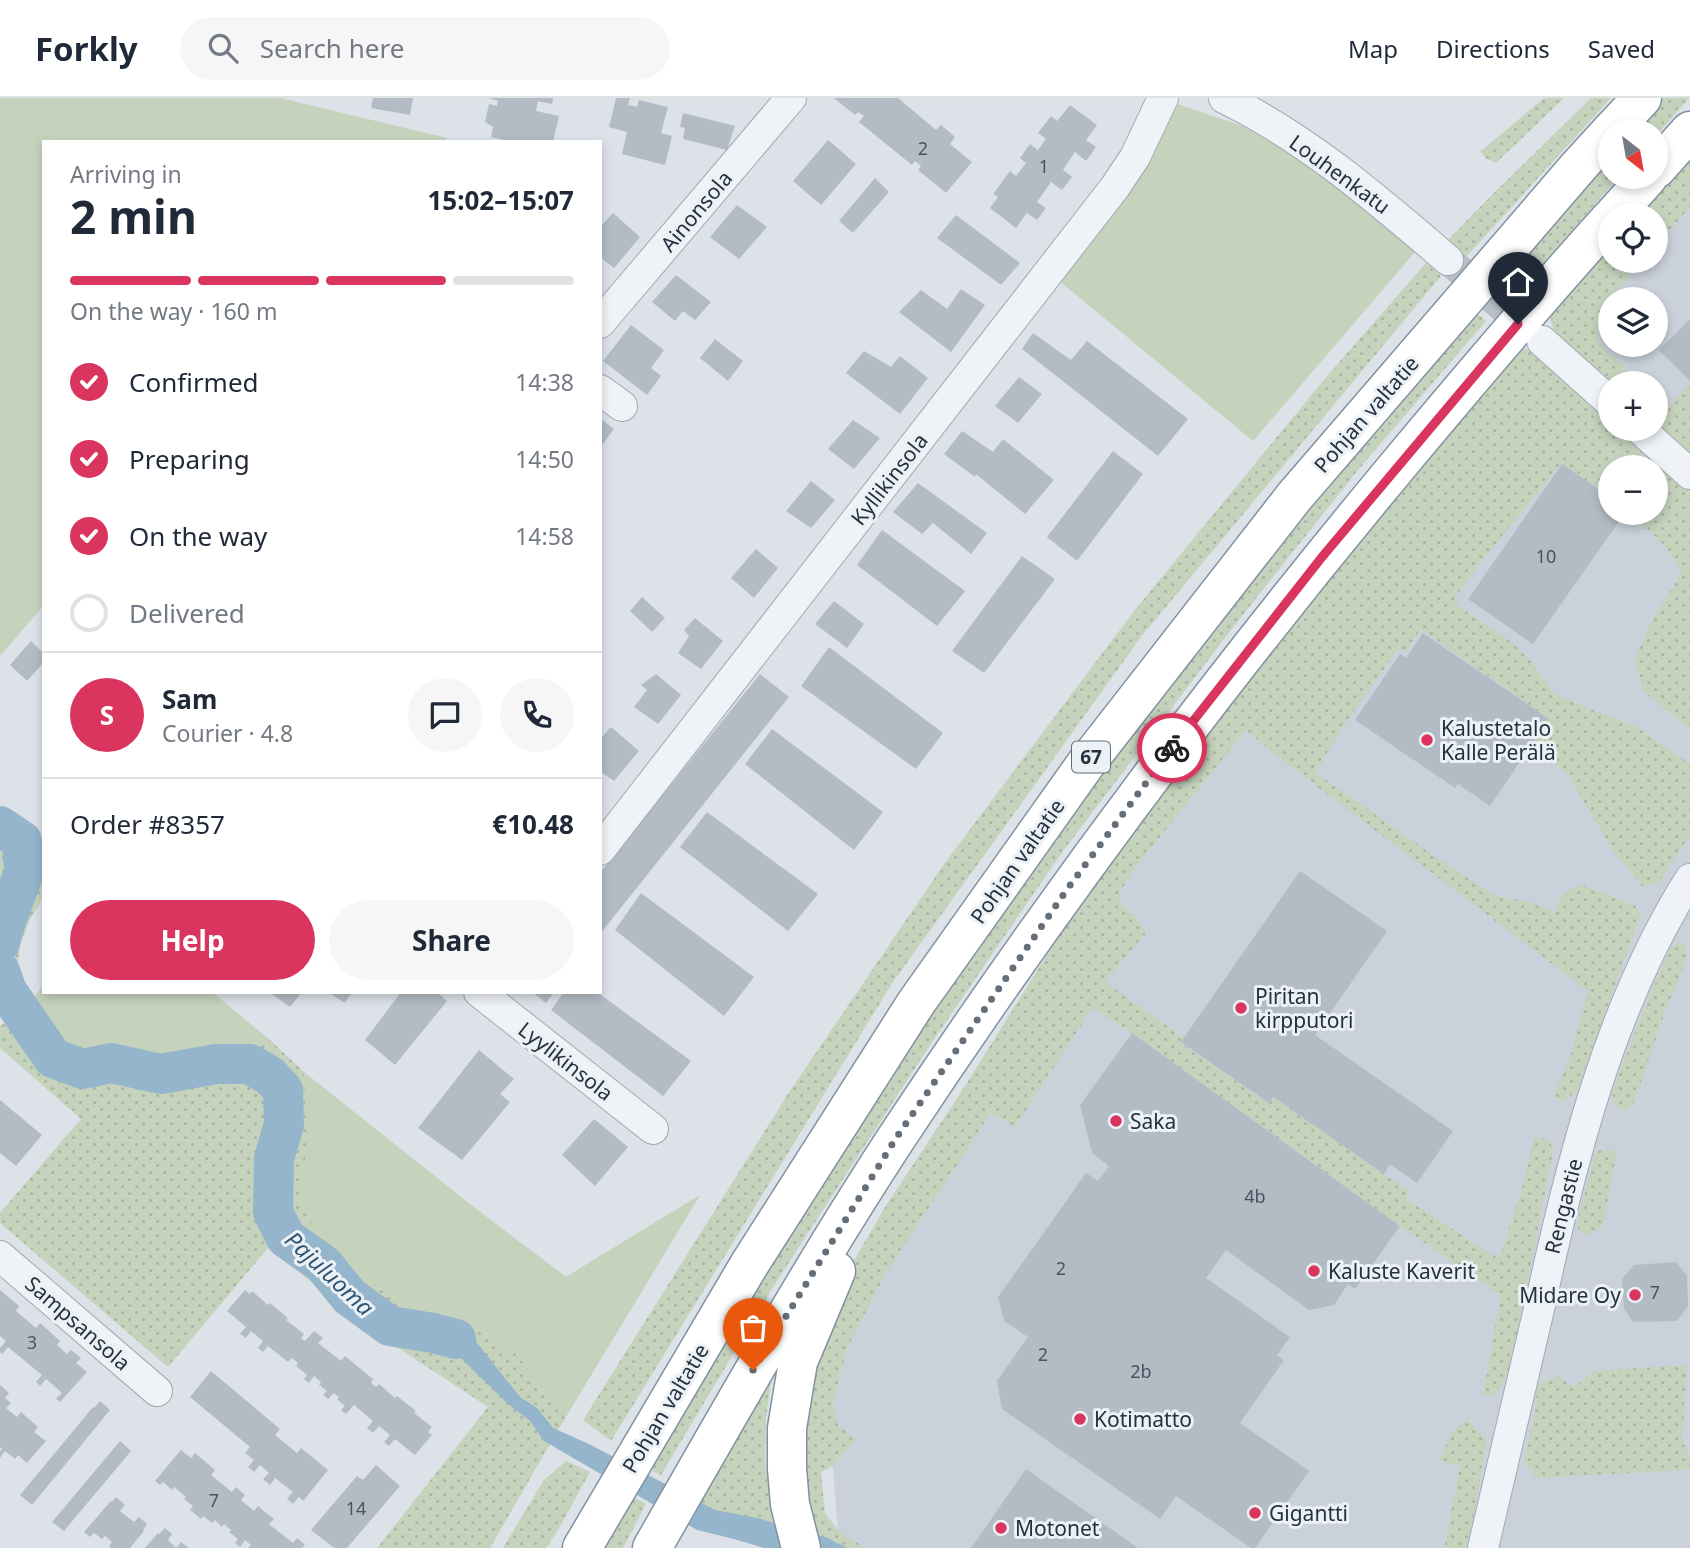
<!DOCTYPE html>
<html lang="en">
<head>
<meta charset="utf-8">
<style>
	:root { --surface:#fff; --page:#f6f6f7; --text:#1f2937; --muted:#747a83; --line:#e0e1e3; --accent:#d9355f }
	body { margin:0; font-family:"Noto Sans",sans-serif; background:var(--page); color:var(--text); height:100vh; display:flex; flex-direction:column; font-size:26px; white-space:nowrap }
	* { box-sizing:border-box; margin:0 }
	p { font-size:23px; color:var(--muted) }
	.icon { flex:none; width:38px; height:38px; fill:none; stroke:currentColor; stroke-width:2; stroke-linecap:round; stroke-linejoin:round }
	.map { position:relative; flex:1; overflow:hidden }
	.details { position:absolute; left:42px; top:42px; width:560px; height:854px; display:flex; flex-direction:column; background:var(--surface); border-radius:0px; box-shadow:0 4px 10px #0003 }
	.details>* { flex:none }
	.needle { width:46px; rotate:149deg }
	.fabs { position:absolute; left:1598px; top:21px; display:grid; gap:14px }
	.fabs a { display:grid; place-items:center; width:70px; height:70px; border-radius:50%; background:var(--surface); box-shadow:0 4px 10px #0003; font-size:35px }
	.pin { position:absolute; display:grid; place-items:center; width:60px; height:60px; color:#fff; margin:-72px -30px; border-radius:50% 50% 50% 0; rotate:-45deg; box-shadow:0 0 7px #0007 }
	.pin .icon { rotate:45deg }
	.courier { position:absolute; display:grid; place-items:center; width:70px; height:70px; margin:-35px; border:5px solid #d9355f; border-radius:50%; background:#fff; color:#222; box-shadow:0 2px 9px #0007 }
	.summary em { font-style:normal; font-weight:700 }
	.summary div { display:flex; flex-direction:column-reverse }
	.summary { display:flex; align-items:center; justify-content:space-between; height:119px; padding:0 28px }
	h1 { font-size:46px; font-weight:700; line-height:52px }
	.bar { display:grid; grid-template-columns:repeat(4,1fr); gap:10px 7px; align-content:center; height:84px; padding:0 28px }
	.bar i { height:9px; border-radius:5px; background:var(--line) }
	.bar .selected { background:var(--accent) }
	.bar p { grid-column:span 4 }
	.line { display:flex; align-items:center; gap:18px; padding:0 28px; border-top:2px solid var(--line) }
	.line div { flex:1 }
	.round { display:grid; place-items:center; flex:none; width:74px; height:74px; border-radius:37px; background:var(--page) }
	ol { padding:0 28px; list-style:none }
	li { display:flex; align-items:center; gap:21px; height:77px }
	li p { margin-inline-start:auto }
	li .icon { padding:7px; border-radius:50%; background:var(--accent); color:#fff; stroke-width:4 }
	li:last-child { color:var(--muted) }
	li i { width:38px; height:38px; border:4px solid var(--line); border-radius:50% }
	.action { display:flex; gap:14px; margin-top:auto; padding:14px 28px }
	.action a { flex:1; height:80px; border-radius:42px; background:var(--accent); color:#fff; font-size:28px; font-weight:700; line-height:80px; text-align:center }
	.action a+a { background:var(--page); color:var(--text) }
	header { display:flex; align-items:center; gap:42px; box-sizing:border-box; height:98px; padding:0 35px; background:var(--surface); border-bottom:2px solid var(--line) }
	header strong { font-size:33px }
	nav { display:flex; gap:38px; margin-inline-start:auto; font-size:24px }
	.search { width:490px; height:63px; background:var(--page); display:flex; align-items:center; gap:18px; box-sizing:border-box; padding:0 24px; border-radius:38px; color:var(--muted); font-size:26px }
	.map>svg:first-child { display:block }
</style>
</head>
<body>
<header>
<strong>Forkly</strong>
<div class="search"><svg class="icon" aria-label="search" viewBox="0 0 24 24"><circle cx="10" cy="10" r="6"/><path d="M15 15l6 6"/></svg>Search here</div>
<nav><a>Map</a><a>Directions</a><a>Saved</a></nav>
</header>
<div class="map">
<svg width="1690" height="1450" viewBox="0 0 1690 1450">
	<defs>
		<pattern id="grass-dots" width="8" height="8" patternUnits="userSpaceOnUse" patternTransform="scale(1.75)"><rect width="8" height="8" fill="#c5d3bd"/><path d="M2 2h.1M6 6h.1" fill="none" stroke="#a9b6a4" stroke-width="1.8" stroke-linecap="round"/></pattern>
	</defs>
	<rect width="100%" height="100%" fill="#dce2e8"/>
	<path fill="#cad1da" fill-rule="evenodd" d="M1690,89V1450H865L838,1432L833,1372V1309L847,1250L882,1167L1135,770L1508,302L1625,163H1656V128ZM1610,201H1656V247H1610ZM1610,285H1656V331H1610ZM1610,369H1656V415H1610Z"/>
	<g fill="url(#grass-dots)">
		<path d="M1544,0H1564L1496,65L1485,60L1481,53Z"/>
		<path d="M1591,0H1611L1465,160L1445,145L1493,96Z"/>
		<path d="M1660,0H1689L1656,38V33H1630Z"/>
		<path d="M1690,55V109L1656,147V117H1634Z"/>
		<path d="M1610,56V79H1619L1514,198L1497,184Z"/>
		<path d="M1610,145V163H1641L1610,201L1598,222V244L1641,285H1610L1557,241L1551,224V215Z"/>
		<path d="M1426,165L1441,178L1141,539L893,884L611,1343L583,1322L788,996L944,766L1134,513L1328,277Z"/>
		<path d="M1471,210L1486,223L1358,372L1231,532L1063,753L932,944L775,1186L661,1377L645,1369L892,968L1143,611Z"/>
		<path d="M1523,248L1543,263L1610,323V331H1619L1658,364L1690,394V631L1644,594L1634,563L1652,523L1682,474L1664,447L1631,415H1656V369H1610V399L1561,366L1484,460L1455,500L1458,508L1513,545L1529,561L1554,596L1598,614L1637,629L1690,666V737L1659,785L1642,788L1614,754L1567,676L1533,646L1549,621L1421,531L1405,554L1398,551L1351,617L1315,674L1436,759L1495,798L1534,805L1555,815C1559,796 1565,793 1583,787L1636,808L1641,817L1576,994L1563,1004L1553,998L1570,961L1588,893L1278,659L1246,632L1135,770L1120,794V805L1134,817L1147,834L1105,884L1184,940L1181,945L1268,1005L1273,999L1410,1094L1406,1101L1499,1161L1521,1094L1534,1040L1546,1041L1554,1050L1509,1276L1496,1297H1483L1501,1198L1400,1128L1132,935L1092,910L1015,1029L991,1015L888,1172L847,1250L833,1308L838,1327L856,1341L833,1368L821,1374L825,1415L838,1432L865,1450H838V1444L812,1436L806,1420L804,1306L842,1183L887,1106L956,1002L1076,811L1272,546Z"/>
		<path d="M1690,285V363L1656,331V300L1667,310Z"/>
		<path d="M0,711L21,721L44,744V798L29,823L20,848L15,884L0,899Z"/>
		<path d="M1679,843L1686,847V863L1666,911L1633,1008L1625,1012L1616,1008L1613,1001L1612,995L1642,916L1670,851Z"/>
		<path d="M32,903L61,947L90,955L124,944L192,958L270,942L304,974L377,1189L411,1209L521,1145L566,1179L700,1097L565,1320L490,1450H377L488,1309L380,1238L268,1150L168,1269L0,1125V1115L81,1021L0,950V928Z"/>
		<path d="M1610,1051L1616,1058L1603,1128L1589,1137L1580,1133L1576,1128L1596,1053Z"/>
		<path d="M774,1264L766,1320L765,1364L774,1430L721,1416L695,1402Z"/>
		<path d="M1687,1267L1682,1341L1690,1360V1371L1670,1373L1536,1380L1524,1362L1534,1319L1538,1286L1558,1278L1574,1289L1594,1273Z"/>
		<path d="M1467,1322L1487,1342L1474,1416L1466,1450H1444L1460,1368L1438,1363L1453,1333Z"/>
		<path d="M566,1363L590,1374L558,1432L546,1450H503L544,1382Z"/>
		<path d="M632,1398L646,1406L623,1450H605Z"/>
	</g>
	<g fill="#c5d3bd">
		<path d="M0,0H280L447,40L444,44H44V507L0,558Z"/>
		<path d="M1178,6L1242,28L1308,65L1415,154L1253,343L1058,182L1143,75Z"/>
		<path d="M44,885V894H212L270,942L230,952L149,964L124,944L90,955L61,947L32,903Z"/>
		<path d="M304,974L475,1110L566,1179L700,1097L565,1320L517,1257L467,1226L411,1209L339,1166L297,1102L307,1052Z"/>
	</g>
	<path fill="#94b5cc" d="M398,1220L447,1226L473,1240L520,1299L537,1310L553,1330L591,1347L715,1412L757,1420L828,1440L847,1450H764L734,1441L697,1432L544,1343L530,1323L507,1305L458,1257L434,1247L408,1242Z"/>
	<g fill="none" stroke-linecap="round" stroke-linejoin="round">
		<g stroke="#94b5cc" stroke-width="40">
			<path d="M0,728L22,743L24,774L3,832L0,845"/>
			<path d="M0,873L7,893L53,960L83,971L111,965L161,976L216,966H250L270,978L283,992L284,1026L274,1061L273,1114L286,1140L323,1166L350,1199L390,1228L433,1235L456,1241"/>
		</g>
	</g>
	<g fill="#b3bcc5">
		<path d="M373,0H413L410,17L371,10Z"/>
		<path d="M489,0H553L552,6L538,3L536,13L559,18L553,44H512L491,39L493,29L485,24L489,6L497,8L498,3Z"/>
		<path d="M616,0H630L628,7L637,9L639,2L668,9L661,35L672,38L665,67L622,56L627,34L609,29Z"/>
		<path d="M834,0H898L936,32L941,27L955,39L950,46L972,64L946,95L918,72L921,68L915,63L912,67L859,24L864,18L858,14L855,17Z"/>
		<path d="M1070,7L1097,27L1086,42L1096,49L1086,63L1075,54L1063,72L1072,79L1062,92L1051,84L1037,104L1046,110L1037,122L1027,115L1016,130L990,110L998,99L993,96L1010,73L1016,78L1026,65L1020,60L1030,46L1038,52L1046,41L1038,35L1051,18L1057,23Z"/>
		<path d="M683,15L735,28L727,52L683,41L685,30L680,29Z"/>
		<path d="M828,42L856,66L821,107L793,83Z"/>
		<path d="M875,80L889,94L853,135L839,123Z"/>
		<path d="M737,107L767,129L739,161L710,139Z"/>
		<path d="M613,115L640,139L614,170L600,159V129Z"/>
		<path d="M956,117L1020,165L1001,187L937,140Z"/>
		<path d="M676,177L711,204L695,222L683,213L675,223L652,204Z"/>
		<path d="M961,191L985,207L951,254L899,214L921,192L947,211Z"/>
		<path d="M1690,221V283L1659,252Z"/>
		<path d="M631,227L664,252L651,270L661,278L647,297L603,263Z"/>
		<path d="M1033,235L1071,262L1087,243L1188,321L1158,358L1022,251Z"/>
		<path d="M715,241L743,263L728,283L700,260Z"/>
		<path d="M864,253L891,269L900,258L928,280L900,316L846,275Z"/>
		<path d="M1019,279L1042,296L1018,325L995,308Z"/>
		<path d="M600,320L614,331L600,350Z"/>
		<path d="M853,322L880,340L854,371L828,351Z"/>
		<path d="M962,333L993,354L1003,341L1054,382L1025,416L976,376L975,379L944,356Z"/>
		<path d="M1113,353L1143,376L1077,463L1047,439Z"/>
		<path d="M1562,366L1610,399V415H1625L1533,546L1468,501Z"/>
		<path d="M811,383L835,402L811,430L786,413Z"/>
		<path d="M918,385L987,435L971,456L933,425L922,436L893,414Z"/>
		<path d="M882,432L965,493L937,528L857,467Z"/>
		<path d="M756,451L778,470L754,500L731,480Z"/>
		<path d="M1022,458L1055,481L984,575L952,553Z"/>
		<path d="M642,499L665,520L652,534L630,513Z"/>
		<path d="M834,503L864,526L847,550L815,526Z"/>
		<path d="M695,520L723,543L701,571L678,555L689,538L684,532Z"/>
		<path d="M1423,535L1549,621L1490,708L1458,686L1455,690L1355,622L1400,556L1406,560Z"/>
		<path d="M31,543L44,556V564L27,583L10,567Z"/>
		<path d="M829,549L943,635L916,671L801,588Z"/>
		<path d="M656,576L681,597L658,626L634,609L647,592L641,587Z"/>
		<path d="M760,576L789,599L600,836V775Z"/>
		<path d="M611,629L639,653L614,683L600,673V641Z"/>
		<path d="M772,631L883,714L854,752L745,666Z"/>
		<path d="M707,714L818,796L788,833L680,749Z"/>
		<path d="M1300,773L1387,833L1315,937L1453,1033L1417,1085L1390,1066L1384,1076L1273,999L1269,1005L1181,944Z"/>
		<path d="M641,795L754,879L724,918L615,832Z"/>
		<path d="M273,894H302L290,909L272,896Z"/>
		<path d="M328,894H352L345,905Z"/>
		<path d="M401,894H407L411,897L413,894H437L447,903L395,967L365,942Z"/>
		<path d="M532,894H554L546,905Z"/>
		<path d="M564,894H597L691,963L663,998L551,912Z"/>
		<path d="M1132,935L1400,1128L1355,1191L1348,1186L1334,1207L1309,1212L1226,1152L1206,1180L1290,1239L1277,1257L1284,1262L1240,1325L1309,1373L1255,1450H1251L1176,1398L1160,1421L1002,1311L997,1283L1028,1239L1004,1223L998,1199L1086,1075L1098,1083L1109,1068L1092,1055L1080,1007Z"/>
		<path d="M479,952L514,981L500,996L510,1004L462,1062L418,1030Z"/>
		<path d="M0,1002L42,1037L16,1068L0,1055Z"/>
		<path d="M594,1021L628,1049L595,1088L562,1057Z"/>
		<path d="M1676,1164L1687,1178L1688,1208L1677,1223L1633,1224L1624,1211L1622,1181L1634,1167Z"/>
		<path d="M0,1192L19,1208L16,1213L36,1230L40,1225L60,1243L57,1247L67,1256L71,1252L81,1260L76,1265L87,1274L60,1304L56,1301L62,1295L46,1281L40,1288L36,1284L42,1277L8,1249L2,1256L0,1254V1250L6,1243L0,1238Z"/>
		<path d="M245,1192L250,1196L252,1193L268,1207L270,1205L288,1220L286,1222L304,1236L301,1240L305,1243L314,1233L323,1240L318,1245L341,1263L345,1258L373,1281L371,1285L376,1289L379,1286L395,1300L397,1298L416,1313L414,1315L432,1329L428,1334L432,1337L415,1357L395,1341L389,1348L384,1344L390,1337L379,1328L373,1335L367,1330L373,1323L354,1307L346,1316L341,1312L345,1308L337,1301L339,1299L334,1295L328,1301L323,1297L327,1293L319,1287L321,1284L314,1278L309,1285L304,1281L307,1277L296,1268L298,1265L292,1260L288,1264L268,1248L263,1254L258,1250L263,1243L251,1233L246,1240L240,1236L246,1229L227,1213Z"/>
		<path d="M211,1273L280,1331L275,1337L297,1355L301,1350L328,1372L303,1403L299,1399L293,1406L287,1401L293,1394L275,1380L270,1387L263,1381L269,1375L260,1367L254,1374L248,1369L254,1362L245,1355L250,1349L190,1299Z"/>
		<path d="M0,1287L9,1295L5,1300L11,1305L6,1310L17,1319L21,1314L38,1329L34,1334L46,1343L27,1365L18,1357L15,1361L5,1353L0,1360V1353L2,1351L0,1349Z"/>
		<path d="M100,1303L110,1312L32,1407L20,1397L93,1309L94,1310Z"/>
		<path d="M120,1343L131,1353L64,1433L52,1424Z"/>
		<path d="M181,1352L191,1360L195,1355L215,1372L211,1377L232,1394L236,1389L245,1397L241,1402L254,1413L258,1408L274,1421L269,1426L293,1445L297,1440L305,1447L302,1450H248L251,1447L245,1442L240,1449L235,1445L238,1441L229,1434L231,1432L224,1426L222,1429L215,1422L212,1425L203,1418L201,1421L190,1412L193,1408L184,1401L186,1399L174,1389L172,1392L163,1384L160,1387L155,1383Z"/>
		<path d="M376,1367L400,1388L347,1450H334L311,1432L357,1378L363,1382Z"/>
		<path d="M1026,1371L1138,1450H971Z"/>
		<path d="M116,1399L125,1407L120,1413L134,1424L139,1419L147,1426L143,1432L144,1433L130,1450H111L109,1448L112,1444L105,1438L102,1441L94,1435L90,1439L84,1434L111,1403L112,1404Z"/>
		<path d="M165,1430L172,1436L168,1442L176,1450L181,1444L189,1450H145L158,1435L159,1436Z"/>
	</g>
	<g fill="none" stroke-linecap="round" stroke-linejoin="round">
		<path stroke="#b7bfc6" stroke-width="30" stroke-dasharray="30 15" stroke-linecap="butt" d="M1448,162L1535,237"/>
		<g stroke="#a1a9b2" stroke-width="32">
			<g id="minor">
				<path d="M1224,0C1308,41 1378,102 1448,162"/>
				<path d="M600,225L791,0"/>
				<path d="M1542,243L1610,304"/>
				<path d="M600,292L622,308"/>
				<path d="M1640,331L1690,376"/>
				<path d="M600,752L1115,89L1135,59L1163,0"/>
				<path d="M479,894L653,1031"/>
				<path d="M0,1158L157,1293"/>
				<path d="M1483,1450C1501,1370 1521,1291 1539,1211C1572,1063 1608,911 1690,781"/>
			</g>
		</g>
		<g stroke="#8291a0" stroke-width="41">
			<g id="highway">
				<path d="M1611,33L1642,0"/>
				<path d="M1656,71L1690,33"/>
				<path d="M1614,117L1648,79"/>
				<path d="M582,1450L749,1167L916,905L1085,667L1294,399L1579,68L1610,34"/>
				<path d="M652,1450C731,1312 810,1172 897,1039C1050,807 1217,585 1395,371C1465,287 1536,203 1610,121"/>
				<path d="M801,1450L790,1406L787,1371V1330L798,1264L836,1173"/>
			</g>
		</g>
		<use href="#minor" stroke="#eff2f6" stroke-width="30"/>
		<use href="#highway" stroke="#fff" stroke-width="38"/>
	</g>
	<g fill="none" stroke-linecap="round" stroke-linejoin="round">
		<path stroke="#656f7a" stroke-width="7" stroke-dasharray="0 12.6" d="M753,1272L896,1040L1068,790L1172,650"/>
		<path stroke="#d9355f" stroke-width="9" d="M1172,650L1322,459L1518,226"/>
	</g>
	<g fill="#d9355f" stroke="#ecf1f5" stroke-width="2.5">
		<circle cx="1427" cy="642" r="7"/>
		<circle cx="1241" cy="910" r="7"/>
		<circle cx="1116" cy="1023" r="7"/>
		<circle cx="1314" cy="1173" r="7"/>
		<circle cx="1635" cy="1197" r="7"/>
		<circle cx="1080" cy="1321" r="7"/>
		<circle cx="1255" cy="1415" r="7"/>
		<circle cx="1001" cy="1430" r="7"/>
	</g>
	<g text-anchor="middle" dominant-baseline="central" stroke-width="6" stroke-linejoin="round" paint-order="stroke">
		<g font-size="18" fill="#485460">
			<text x="923" y="50">2</text>
			<text x="1044" y="68">1</text>
			<text x="1546" y="458">10</text>
			<text x="1255" y="1098">4b</text>
			<text x="1061" y="1170">2</text>
			<text x="1655" y="1194">7</text>
			<text x="32" y="1244">3</text>
			<text x="1043" y="1256">2</text>
			<text x="1141" y="1273">2b</text>
			<text x="214" y="1402">7</text>
			<text x="356" y="1410">14</text>
		</g>
		<rect fill="#ecf1f5" stroke="#616b76" stroke-width="2" x="1072" y="643.5" width="38" height="31" rx="5"/>
		<g font-size="19" font-weight="bold" fill="#25313f">
			<text x="1091" y="659">67</text>
		</g>
		<g font-size="21" fill="#25313f" stroke="#ecf1f5">
			<text transform="translate(1340 76) rotate(36)">Louhenkatu</text>
			<text transform="translate(696 113) rotate(-50)">Ainonsola</text>
			<text transform="translate(1366 316) rotate(-49)">Pohjan valtatie</text>
			<text transform="translate(889 381) rotate(-52)">Kyllikinsola</text>
			<text transform="translate(1017 763) rotate(-55)">Pohjan valtatie</text>
			<text transform="translate(566 963) rotate(38)">Lyylikinsola</text>
			<text transform="translate(1563 1108) rotate(-76)">Rengastie</text>
			<text transform="translate(78 1225) rotate(41)">Sampsansola</text>
			<text transform="translate(665 1310) rotate(-59)">Pohjan valtatie</text>
		</g>
		<g font-size="21" fill="#25313f" stroke="#ecf1f5" text-anchor="start">
			<text x="1441" y="630">Kalustetalo<tspan x="1441" dy="24">Kalle Perälä</tspan></text>
			<text x="1255" y="898">Piritan<tspan x="1255" dy="24">kirpputori</tspan></text>
			<text x="1130" y="1023">Saka</text>
			<text x="1328" y="1173">Kaluste Kaverit</text>
			<text x="1621" y="1197" text-anchor="end">Midare Oy</text>
			<text x="1094" y="1321">Kotimatto</text>
			<text x="1269" y="1415">Gigantti</text>
			<text x="1015" y="1430">Motonet</text>
		</g>
		<g font-size="23" font-style="italic" fill="#2c5577" stroke="#ecf1f5">
			<text transform="translate(330 1175) rotate(43)">Pajuluoma</text>
		</g>
	</g>
</svg>
<div class="fabs">
<a><svg class="needle" viewBox="-14 -14 28 28"><path d="M0-13l5 13h-10z" fill="#e53935"/><path d="M0 13l5-13h-10z" fill="#747a83"/></svg></a>
<a><svg class="icon" aria-label="locate" viewBox="0 0 24 24"><circle cx="12" cy="12" r="6"/><path d="M12 2v4M12 18v4M2 12h4M18 12h4"/></svg></a>
<a><svg class="icon" aria-label="layers" viewBox="0 0 24 24"><path d="M12 4l9 5-9 5-9-5zM3 14l9 5 9-5"/></svg></a>
<a>+</a>
<a>−</a>
</div>
<div class="pin" style="left:753px;top:1272px;background:#ea580c"><svg class="icon" aria-label="bag" viewBox="0 0 24 24"><path d="M5 8h14l-1 12H6zM9 8a3 3 0 0 1 6 0"/></svg></div>
<div class="pin" style="left:1518px;top:226px;background:#1f2937"><svg class="icon" aria-label="home" viewBox="0 0 24 24"><path d="M3 11l9-7 9 7M6 9v11h12V9"/></svg></div>
<div class="courier" style="left:1172px;top:650px"><svg class="icon" aria-label="bike" viewBox="0 0 24 24"><circle cx="6" cy="16" r="4"/><circle cx="18" cy="16" r="4"/><path d="M6 16l4-8h5l3 8M10 8l3 8H6M13 5h3"/></svg></div>
<section class="details">
<div class="summary"><div><h1>2 min</h1><p>Arriving in</p></div><em>15:02–15:07</em></div>
<div class="bar"><i class="selected"></i><i class="selected"></i><i class="selected"></i><i></i><p>On the way · 160 m</p></div>
<ol>
<li><svg class="icon" aria-label="check" viewBox="0 0 24 24"><path d="M5 12l5 5 9-10"/></svg>Confirmed<p>14:38</p></li>
<li><svg class="icon" aria-label="check" viewBox="0 0 24 24"><path d="M5 12l5 5 9-10"/></svg>Preparing<p>14:50</p></li>
<li><svg class="icon" aria-label="check" viewBox="0 0 24 24"><path d="M5 12l5 5 9-10"/></svg>On the way<p>14:58</p></li>
<li><i></i>Delivered</li>
</ol>
<div class="line" style="height:126px"><b class="round" style="background:var(--accent);color:#fff">S</b><div><b>Sam</b><p>Courier · 4.8</p></div><a class="round"><svg class="icon" aria-label="chat" viewBox="0 0 24 24"><path d="M4 5h16v11H9l-5 4z"/></svg></a><a class="round"><svg class="icon" aria-label="phone" viewBox="0 0 24 24"><path d="M5 4h4l2 5-3 2q2 4 5 5l2-3 5 2v4C11 20 4 13 5 4z"/></svg></a></div>
<div class="line" style="height:91px"><div>Order #8357</div><b>€10.48</b></div>
<div class="action"><a>Help</a><a>Share</a></div>
</section>
</div>
</body>
</html>
